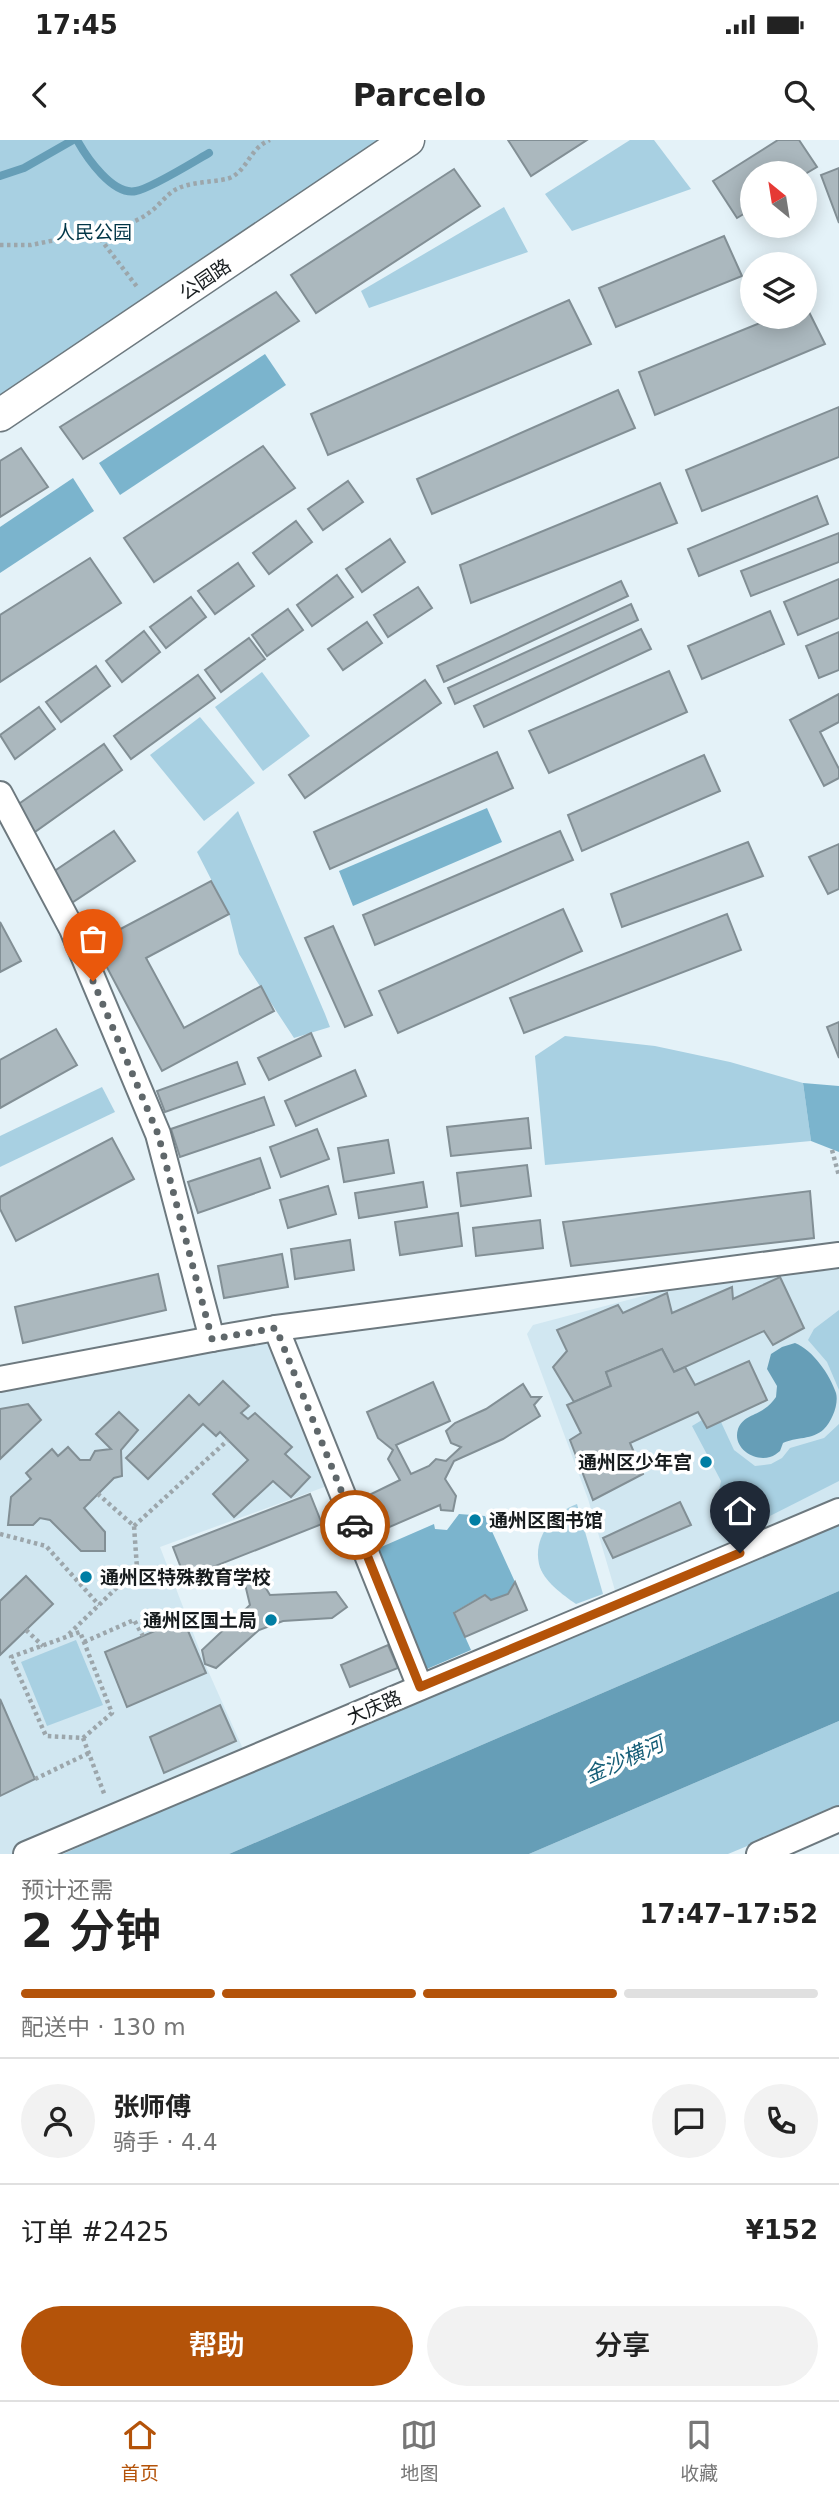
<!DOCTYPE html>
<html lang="zh">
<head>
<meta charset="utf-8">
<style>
	:root { --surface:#fff; --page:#f2f2f2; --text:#222; --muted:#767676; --line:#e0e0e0; --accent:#b45309 }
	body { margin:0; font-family:"DejaVu Sans","Noto Sans SC",sans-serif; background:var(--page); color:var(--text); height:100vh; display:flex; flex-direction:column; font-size:26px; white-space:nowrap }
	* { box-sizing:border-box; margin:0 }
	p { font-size:23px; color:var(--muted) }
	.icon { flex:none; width:38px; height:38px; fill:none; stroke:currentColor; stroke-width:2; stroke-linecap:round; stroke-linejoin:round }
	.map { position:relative; height:1714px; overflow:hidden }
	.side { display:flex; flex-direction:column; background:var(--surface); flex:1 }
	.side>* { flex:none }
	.needle { width:46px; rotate:330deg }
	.buttons { position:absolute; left:740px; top:21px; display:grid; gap:14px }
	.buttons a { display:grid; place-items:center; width:77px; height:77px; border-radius:50%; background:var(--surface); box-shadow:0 4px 18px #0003; font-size:35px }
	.pin { position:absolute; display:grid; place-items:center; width:60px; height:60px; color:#fff; margin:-72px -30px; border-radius:50% 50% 50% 0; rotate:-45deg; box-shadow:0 0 7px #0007 }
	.pin .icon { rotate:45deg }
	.courier { position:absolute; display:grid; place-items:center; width:70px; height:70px; margin:-35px; border:5px solid #b45309; border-radius:50%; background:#fff; color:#222; box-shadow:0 2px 9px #0007 }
	.headline em { font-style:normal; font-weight:600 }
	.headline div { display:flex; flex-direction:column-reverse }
	.headline { display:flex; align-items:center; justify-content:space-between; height:119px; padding:0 21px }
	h1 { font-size:46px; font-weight:600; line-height:52px }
	.bar { display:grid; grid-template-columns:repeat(4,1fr); gap:10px 7px; align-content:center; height:84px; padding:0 21px }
	.bar i { height:9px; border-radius:5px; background:var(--line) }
	.bar .selected { background:var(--accent) }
	.bar p { grid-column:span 4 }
	.line { display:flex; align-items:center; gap:18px; padding:0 21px; border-top:2px solid var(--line) }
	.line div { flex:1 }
	.round { display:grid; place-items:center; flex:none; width:74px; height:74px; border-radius:37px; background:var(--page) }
	.action { display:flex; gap:14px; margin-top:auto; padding:14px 21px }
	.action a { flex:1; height:80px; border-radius:42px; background:var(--accent); color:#fff; font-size:28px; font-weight:600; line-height:80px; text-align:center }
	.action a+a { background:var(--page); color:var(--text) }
	.status { display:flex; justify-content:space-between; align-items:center; height:49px; padding:0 35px; background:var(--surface); direction:ltr }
	.status svg { height:19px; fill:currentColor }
	header { display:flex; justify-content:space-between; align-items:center; height:91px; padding:0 21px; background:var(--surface); font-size:32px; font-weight:600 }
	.dock { display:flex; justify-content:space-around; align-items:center; height:98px; border-top:2px solid var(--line); background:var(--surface); font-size:19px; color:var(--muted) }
	.dock a { display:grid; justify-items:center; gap:4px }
	.dock .selected { color:var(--accent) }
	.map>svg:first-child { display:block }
</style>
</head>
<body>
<div class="status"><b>17:45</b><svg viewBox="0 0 49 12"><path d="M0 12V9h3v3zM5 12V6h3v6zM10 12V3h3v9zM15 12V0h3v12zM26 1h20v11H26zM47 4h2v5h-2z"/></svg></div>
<header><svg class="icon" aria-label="back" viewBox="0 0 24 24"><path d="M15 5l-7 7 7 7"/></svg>Parcelo<svg class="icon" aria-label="search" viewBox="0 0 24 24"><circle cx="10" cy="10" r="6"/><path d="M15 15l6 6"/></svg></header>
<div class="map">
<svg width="839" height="1714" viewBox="0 0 839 1714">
	<rect width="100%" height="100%" fill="#e4f2f8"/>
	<g fill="#d1e7f1">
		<path d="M839,1126V1371L619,1464L588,1359L527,1194L533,1185L662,1151Z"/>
		<path d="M276,1188L338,1342L160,1407L205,1524L248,1620L21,1714H0V1239Z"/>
	</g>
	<g fill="#a8d0e2">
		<path d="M0,0H396L0,267Z"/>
		<path d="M630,0H654L691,49L572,91L545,54Z"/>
		<path d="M504,67L528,112L369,168L361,151Z"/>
		<path d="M262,532L310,596L263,631L215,567Z"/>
		<path d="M200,577L255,643L204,681L150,615Z"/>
		<path d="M238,671L325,874L330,887L294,898L239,814L229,774L197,712Z"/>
		<path d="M565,896L655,906L730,922L803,943L811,1001L545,1025L535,916Z"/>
		<path d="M102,947L115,972L0,1027V996Z"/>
		<path d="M839,1170V1250L827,1222L808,1200L814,1189Z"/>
		<path d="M702,1280L707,1288L721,1282L734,1310L755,1326L771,1324L782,1318L790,1308L824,1298L839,1284V1341L762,1380L742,1367L722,1365L718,1355L721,1341L692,1286Z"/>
		<path d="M577,1364L603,1454L576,1464C563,1455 543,1441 539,1424C533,1397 553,1373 577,1364Z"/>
		<path d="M839,1371V1451L229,1714H63Z"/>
		<path d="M76,1500L103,1565L47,1586L21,1522Z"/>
		<path d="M839,1581V1668L728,1714H529Z"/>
	</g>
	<g fill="#7bb4cd">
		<path d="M265,214L286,245L120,355L99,323Z"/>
		<path d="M73,338L94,371L0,433V387Z"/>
		<path d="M487,668L502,702L353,766L339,731Z"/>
		<path d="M803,943L839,946V1012L811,1001Z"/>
		<path d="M459,1374L485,1376L515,1442L508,1454L491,1460L484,1455L454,1472L471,1510L420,1532L372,1411L434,1384L435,1389L447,1390Z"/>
	</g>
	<g fill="#669eb7">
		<path d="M795,1203C813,1210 830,1235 836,1253C839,1264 832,1281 824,1289C813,1300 795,1297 783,1303L780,1311C777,1313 774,1316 770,1317C754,1322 732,1308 738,1289C743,1276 755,1276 764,1269C769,1266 773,1261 776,1257L777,1246L767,1229L771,1214L782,1207Z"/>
		<path d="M839,1451V1581L529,1714H229Z"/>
	</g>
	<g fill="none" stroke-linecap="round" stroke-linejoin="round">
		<g stroke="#669eb7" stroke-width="8">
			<path d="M77,0C87,18 113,56 136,51C150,49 195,21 209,13"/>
			<path d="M0,36L24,28L73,0"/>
		</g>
	</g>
	<g fill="#abb8be" stroke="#828f95" stroke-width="2">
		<path d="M508,0H587L531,36Z"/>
		<path d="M778,0H799L817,27L805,34L752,33V69L737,78L713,41Z"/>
		<path d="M839,28V83L821,35Z"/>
		<path d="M454,29L480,66L316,173L291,135Z"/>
		<path d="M724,96L742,136L616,187L599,148Z"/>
		<path d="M276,152L299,181L83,319L60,287Z"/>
		<path d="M569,160L591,204L328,315L311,274Z"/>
		<path d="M805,164L825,204L655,275L639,232L775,177H805Z"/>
		<path d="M618,250L635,288L432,374L417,339Z"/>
		<path d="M839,267V317L702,371L686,330Z"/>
		<path d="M263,306L295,348L154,442L124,398Z"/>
		<path d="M21,308L48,347L0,377V321Z"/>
		<path d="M348,341L363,362L323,390L308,369Z"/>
		<path d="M660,343L677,383L471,463L460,425Z"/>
		<path d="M817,356L828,384L699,436L688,409Z"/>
		<path d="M296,381L312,402L269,434L253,413Z"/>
		<path d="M839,393V422L751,456L741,431Z"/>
		<path d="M390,399L405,422L362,452L346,429Z"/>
		<path d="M90,418L121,463L0,542V475Z"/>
		<path d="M238,423L254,446L215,474L198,451Z"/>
		<path d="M337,435L353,457L312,486L297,465Z"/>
		<path d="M839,439V478L798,495L784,462Z"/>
		<path d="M621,441L628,456L444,542L437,526Z"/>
		<path d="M418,447L432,468L388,497L374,475Z"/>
		<path d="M191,457L206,477L166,508L150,487Z"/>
		<path d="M631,464L638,480L455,564L448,548Z"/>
		<path d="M288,469L303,490L267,516L252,495Z"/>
		<path d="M770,471L784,504L702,539L688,506Z"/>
		<path d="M367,482L382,503L343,530L328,509Z"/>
		<path d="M641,489L651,509L484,587L474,566Z"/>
		<path d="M144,491L160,512L122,542L106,521Z"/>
		<path d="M839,492V530L819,538L806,506Z"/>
		<path d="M249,498L265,519L221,552L205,530Z"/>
		<path d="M96,526L110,546L61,582L46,562Z"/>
		<path d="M669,531L687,572L549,633L529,591Z"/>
		<path d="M198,535L215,558L131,619L114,596Z"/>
		<path d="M425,540L441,563L305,658L289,635Z"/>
		<path d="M839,554V582L820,592L839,629V638L824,646L790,580Z"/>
		<path d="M39,567L55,589L15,619L0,595Z"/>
		<path d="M104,604L122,630L32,694L13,668Z"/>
		<path d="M497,612L513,648L330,729L314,692Z"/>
		<path d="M704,615L720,651L582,711L568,675Z"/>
		<path d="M114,691L135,721L70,764L50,734Z"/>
		<path d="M560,691L573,720L375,805L363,775Z"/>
		<path d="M748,702L763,736L622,787L611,754Z"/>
		<path d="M839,704V749L828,754L809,717Z"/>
		<path d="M211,741L229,774L146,818L184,888L261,846L274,871L162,931L94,803Z"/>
		<path d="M563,769L582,811L398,893L379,851Z"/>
		<path d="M727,774L741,810L524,893L510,858Z"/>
		<path d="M0,782L21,821L0,832Z"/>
		<path d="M333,786L372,875L345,887L305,798Z"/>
		<path d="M839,882V918L827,887Z"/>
		<path d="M56,889L77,925L0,968V920Z"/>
		<path d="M311,893L321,916L269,940L258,918Z"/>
		<path d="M237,922L245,944L165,972L157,951Z"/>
		<path d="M355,930L366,956L296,986L285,961Z"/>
		<path d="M264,957L274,985L180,1017L171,989Z"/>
		<path d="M528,978L531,1008L451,1016L447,987Z"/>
		<path d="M317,989L329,1019L281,1037L270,1007Z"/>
		<path d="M112,998L134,1039L16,1101L0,1069V1057Z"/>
		<path d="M388,1000L394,1033L344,1042L338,1008Z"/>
		<path d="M260,1018L270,1048L198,1073L188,1042Z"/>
		<path d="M527,1025L531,1056L461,1066L457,1033Z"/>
		<path d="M423,1042L427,1067L359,1078L355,1053Z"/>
		<path d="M328,1046L336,1074L288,1088L280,1060Z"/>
		<path d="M810,1051L814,1098L571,1126L563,1082Z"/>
		<path d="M458,1073L462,1106L400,1115L395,1082Z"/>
		<path d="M540,1080L543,1108L476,1116L473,1088Z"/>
		<path d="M350,1100L354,1130L295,1139L291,1109Z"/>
		<path d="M282,1114L288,1147L224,1158L218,1126Z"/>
		<path d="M158,1134L166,1170L23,1203L15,1167Z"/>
		<path d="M780,1137L804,1188L773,1205L764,1191L674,1232L662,1209L606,1232L611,1246L574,1262L553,1227L567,1211L557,1190L618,1165L623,1173L667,1153L672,1173L732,1147L733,1159Z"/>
		<path d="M662,1209L674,1232L685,1227L695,1245L749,1221L767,1260L707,1288L698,1272L630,1303L643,1334L593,1360L570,1300L581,1293L567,1265L611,1246L606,1232Z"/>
		<path d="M223,1241L249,1266L241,1273L248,1279L255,1273L292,1307L285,1314L310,1337L291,1357L273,1341L234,1377L213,1354L248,1320L220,1292L216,1296L203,1284L148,1339L126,1318L189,1255L199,1265Z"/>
		<path d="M433,1242L450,1281L396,1305L411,1334L429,1326L436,1319L446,1321L461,1307L451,1303L446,1291L455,1283L486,1269L523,1244L531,1257H541L534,1265L540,1276L503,1299L454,1321L445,1339L456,1356L453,1371L441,1370L440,1365L378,1392L363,1358L400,1340L388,1319L393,1310L378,1298L367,1272Z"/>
		<path d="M28,1264L41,1280L0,1319V1269Z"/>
		<path d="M119,1272L138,1290L121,1310L122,1336L114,1338L84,1368L105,1392V1411H81L50,1380L40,1378L33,1385H8L11,1357L31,1339L26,1333L52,1309L58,1316L68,1307L80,1320H90L95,1311L111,1309L96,1294Z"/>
		<path d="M310,1354L322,1384L185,1438L173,1407Z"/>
		<path d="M680,1362L691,1385L613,1418L603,1398Z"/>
		<path d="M256,1432L270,1455L336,1452L347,1467L332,1478L283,1481L259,1490L216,1528L205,1524L202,1510L250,1465L244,1440Z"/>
		<path d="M26,1436L53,1464L0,1515V1461Z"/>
		<path d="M515,1442L527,1470L465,1497L454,1473L485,1455L491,1460L508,1454Z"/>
		<path d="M183,1479L206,1533L127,1567L105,1512Z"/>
		<path d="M388,1505L398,1528L350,1547L341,1525Z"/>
		<path d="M0,1559L35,1639L0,1656Z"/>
		<path d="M220,1565L236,1601L164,1633L150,1597Z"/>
	</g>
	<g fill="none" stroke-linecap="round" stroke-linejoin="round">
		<g stroke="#6d797f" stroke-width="28">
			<g id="minor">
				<path d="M0,654L72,789L158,994L212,1199L276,1188L420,1547"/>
				<path d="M276,1188L839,1115"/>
				<path d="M0,1239L212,1199"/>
				<path d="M26,1714L839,1371"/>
				<path d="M759,1714L839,1679"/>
			</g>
		</g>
		<g stroke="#6d797f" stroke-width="35">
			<path id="tertiary" d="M0,275L408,0"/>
		</g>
		<g stroke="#9ca6ab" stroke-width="4.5" stroke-dasharray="3.5 3.5" stroke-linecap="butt">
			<path d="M95,92C115,88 133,85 150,72C160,65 168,52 179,48C193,41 223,42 232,37C249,27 250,8 270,0"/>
			<path d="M0,105H31L95,92L138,148"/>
			<path d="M832,1010L839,1036"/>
			<path d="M134,1386L228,1300"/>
			<path d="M0,1394L46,1406L99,1465"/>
			<path d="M26,1490L43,1506"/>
			<path d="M69,1494L137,1428L134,1386L98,1354"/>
			<path d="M84,1502L134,1480L143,1496"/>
			<path d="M83,1598L112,1573L80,1492L11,1517L46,1596L83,1598L105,1656"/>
			<path d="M35,1639L89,1613"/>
		</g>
		<use href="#minor" stroke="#fff" stroke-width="24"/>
		<use href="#tertiary" stroke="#fff" stroke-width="32"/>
	</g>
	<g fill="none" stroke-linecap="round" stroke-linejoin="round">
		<path stroke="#5f676a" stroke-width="7" stroke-dasharray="0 12.6" d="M93,841L158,994L212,1199L276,1188L355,1385"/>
		<path stroke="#b45309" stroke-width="9" d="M355,1385L420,1547L740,1413"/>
	</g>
	<g fill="#007ea4" stroke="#fff" stroke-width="2.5">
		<circle cx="706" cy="1322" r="7"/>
		<circle cx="475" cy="1380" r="7"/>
		<circle cx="86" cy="1437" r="7"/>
		<circle cx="271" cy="1480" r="7"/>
	</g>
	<g text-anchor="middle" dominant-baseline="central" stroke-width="7" stroke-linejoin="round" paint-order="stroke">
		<g font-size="19" fill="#013647" stroke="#fff">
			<text x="94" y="92">人民公园</text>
		</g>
		<g font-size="19" fill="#171c1e" stroke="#fff">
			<text transform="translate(205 139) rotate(-34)">公园路</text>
			<text transform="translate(374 1567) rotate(-23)">大庆路</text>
		</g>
		<g font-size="19" font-weight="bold" fill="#171c1e" stroke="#fff" text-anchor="end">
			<text x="692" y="1322">通州区少年宫</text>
			<text x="489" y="1380" text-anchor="start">通州区图书馆</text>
			<text x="100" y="1437" text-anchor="start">通州区特殊教育学校</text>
			<text x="257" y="1480">通州区国土局</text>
		</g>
		<g font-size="21" font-style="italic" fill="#175f78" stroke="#fff">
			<text transform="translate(624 1620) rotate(-24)">金沙横河</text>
		</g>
	</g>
</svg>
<div class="buttons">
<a><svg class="needle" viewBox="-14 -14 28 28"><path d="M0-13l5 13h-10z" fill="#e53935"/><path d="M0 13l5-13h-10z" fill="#767676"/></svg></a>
<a><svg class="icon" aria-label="layers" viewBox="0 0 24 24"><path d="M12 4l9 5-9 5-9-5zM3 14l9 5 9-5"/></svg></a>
</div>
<div class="pin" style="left:93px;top:841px;background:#ea580c"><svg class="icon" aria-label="bag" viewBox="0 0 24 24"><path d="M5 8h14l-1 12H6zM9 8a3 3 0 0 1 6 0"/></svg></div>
<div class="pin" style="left:740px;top:1413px;background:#1f2937"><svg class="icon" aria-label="home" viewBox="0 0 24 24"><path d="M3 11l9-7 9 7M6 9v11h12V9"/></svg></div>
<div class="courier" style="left:355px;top:1385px"><svg class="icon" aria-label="car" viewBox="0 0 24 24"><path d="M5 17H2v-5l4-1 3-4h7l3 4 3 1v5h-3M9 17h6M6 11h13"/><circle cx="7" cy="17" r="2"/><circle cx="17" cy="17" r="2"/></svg></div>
</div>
<section class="side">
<div class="headline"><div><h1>2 分钟</h1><p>预计还需</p></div><em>17:47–17:52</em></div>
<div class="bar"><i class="selected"></i><i class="selected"></i><i class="selected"></i><i></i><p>配送中 · 130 m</p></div>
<div class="line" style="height:126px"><a class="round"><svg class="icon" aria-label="person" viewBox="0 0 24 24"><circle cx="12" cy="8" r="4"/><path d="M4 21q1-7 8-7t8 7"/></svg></a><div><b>张师傅</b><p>骑手 · 4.4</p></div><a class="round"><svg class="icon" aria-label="chat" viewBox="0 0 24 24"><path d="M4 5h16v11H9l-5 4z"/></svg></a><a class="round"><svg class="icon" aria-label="phone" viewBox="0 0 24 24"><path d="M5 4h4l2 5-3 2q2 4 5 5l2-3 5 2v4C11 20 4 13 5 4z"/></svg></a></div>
<div class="line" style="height:91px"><div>订单 #2425</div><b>¥152</b></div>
<div class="action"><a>帮助</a><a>分享</a></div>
</section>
<nav class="dock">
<a class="selected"><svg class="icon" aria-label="home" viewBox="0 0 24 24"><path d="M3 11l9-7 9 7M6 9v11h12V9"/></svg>首页</a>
<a><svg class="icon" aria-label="map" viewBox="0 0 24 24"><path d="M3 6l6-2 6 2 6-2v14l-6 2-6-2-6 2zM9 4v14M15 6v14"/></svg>地图</a>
<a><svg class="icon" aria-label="saved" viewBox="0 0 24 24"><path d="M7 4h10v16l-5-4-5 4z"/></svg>收藏</a>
</nav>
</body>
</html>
